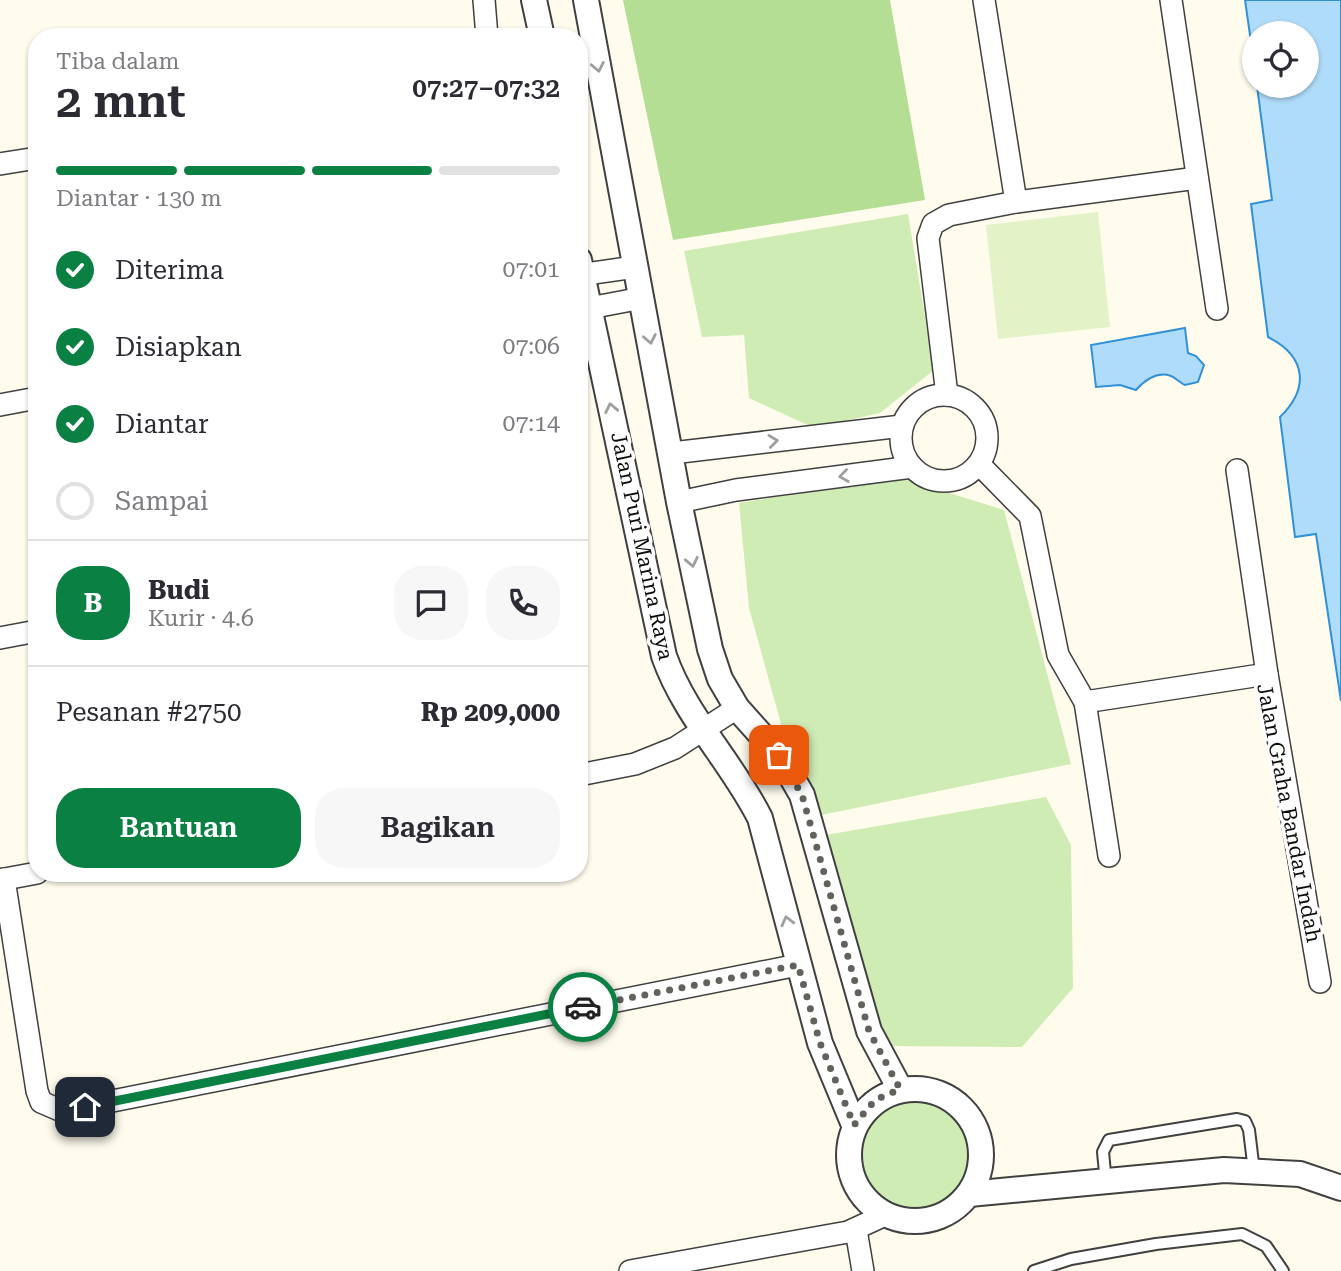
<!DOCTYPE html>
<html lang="id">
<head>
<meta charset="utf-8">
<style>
	:root { --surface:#fff; --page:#f7f7f7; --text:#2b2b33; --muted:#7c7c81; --line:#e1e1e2; --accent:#0b8043 }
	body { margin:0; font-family:"Roboto Serif",serif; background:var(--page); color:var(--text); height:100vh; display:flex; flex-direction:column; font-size:26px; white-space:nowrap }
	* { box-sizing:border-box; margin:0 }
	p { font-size:23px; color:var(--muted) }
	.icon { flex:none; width:38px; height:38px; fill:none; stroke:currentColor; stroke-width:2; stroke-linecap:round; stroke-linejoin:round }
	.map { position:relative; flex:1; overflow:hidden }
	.drawer { position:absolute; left:28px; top:28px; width:560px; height:854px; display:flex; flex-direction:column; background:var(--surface); border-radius:28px; box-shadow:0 2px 5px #0004 }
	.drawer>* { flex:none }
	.fabs { position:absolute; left:1242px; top:21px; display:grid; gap:14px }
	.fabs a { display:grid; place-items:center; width:77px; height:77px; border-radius:50%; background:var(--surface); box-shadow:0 2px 5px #0004; font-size:35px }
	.pin { position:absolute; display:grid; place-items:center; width:60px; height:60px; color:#fff; margin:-30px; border-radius:14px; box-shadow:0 4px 10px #0006 }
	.courier { position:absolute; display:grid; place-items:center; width:70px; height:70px; margin:-35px; border:5px solid #0b8043; border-radius:50%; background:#fff; color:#222; box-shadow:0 2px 9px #0007 }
	.head em { font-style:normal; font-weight:600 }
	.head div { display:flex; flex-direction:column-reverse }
	.head { display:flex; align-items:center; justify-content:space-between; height:119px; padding:0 28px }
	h1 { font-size:46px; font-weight:600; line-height:52px }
	.bar { display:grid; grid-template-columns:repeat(4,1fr); gap:10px 7px; align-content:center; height:84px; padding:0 28px }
	.bar i { height:9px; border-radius:5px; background:var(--line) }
	.bar .on { background:var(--accent) }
	.bar p { grid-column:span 4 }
	.line { display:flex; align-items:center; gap:18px; padding:0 28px; border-top:2px solid var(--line) }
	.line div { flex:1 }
	.round { display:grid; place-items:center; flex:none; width:74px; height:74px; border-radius:28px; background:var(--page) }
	ol { padding:0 28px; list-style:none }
	li { display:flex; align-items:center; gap:21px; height:77px }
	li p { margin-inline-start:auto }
	li .icon { padding:7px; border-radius:50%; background:var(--accent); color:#fff; stroke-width:4 }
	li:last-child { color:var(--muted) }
	li i { width:38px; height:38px; border:4px solid var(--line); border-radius:50% }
	.primary-button { display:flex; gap:14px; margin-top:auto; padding:14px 28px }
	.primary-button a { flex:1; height:80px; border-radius:28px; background:var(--accent); color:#fff; font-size:28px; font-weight:600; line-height:80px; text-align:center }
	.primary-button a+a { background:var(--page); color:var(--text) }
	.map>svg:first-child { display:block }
</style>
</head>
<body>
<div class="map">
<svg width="1341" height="1271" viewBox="0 0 1341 1271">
	<rect width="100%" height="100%" fill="#fffcee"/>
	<g fill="#d0ecb5">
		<path d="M908,214L934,370L880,413L814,428L749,398L744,335L702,337L684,251Z"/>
		<path d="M898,477L1004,510L1071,764L807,818L749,608L739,503Z"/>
		<path d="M1046,797L1071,845L1073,988L1022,1047L877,1046L814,837Z"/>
		<circle cx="914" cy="1155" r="54"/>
	</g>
	<path fill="#b3de93" d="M623,0H890L925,200L673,240Z"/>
	<path fill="#e3f3c7" d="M1098,212L1110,327L998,339L986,225Z"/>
	<g fill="#afdcfa" stroke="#3190d6" stroke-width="2">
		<path d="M1245,0H1341V701L1316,534L1295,537L1280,417C1310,388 1306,356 1268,337L1251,204L1272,200L1257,86H1307V33H1255V70Z"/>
		<path d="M1185,328L1188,353L1196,356L1204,365L1198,382L1185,385C1180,383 1176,378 1171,376C1157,371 1145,380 1136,390L1120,385L1096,387L1091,345Z"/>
	</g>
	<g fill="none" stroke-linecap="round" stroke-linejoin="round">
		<g stroke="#404040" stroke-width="14">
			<g id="service">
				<path d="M1106,1183L1103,1152L1109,1140L1237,1119L1245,1121L1249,1130L1254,1171"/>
				<path d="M1034,1271L1071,1259L1156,1244L1242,1234L1266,1246L1283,1271"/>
			</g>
		</g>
		<g stroke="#404040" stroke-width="24">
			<g id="minor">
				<path d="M484,0L487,37"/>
				<path d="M984,0L1016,202"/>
				<path d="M1171,0L1217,309"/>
				<path d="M0,164L37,158"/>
				<path d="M579,275L635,267"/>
				<path d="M579,310L642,298"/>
				<path d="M947,395L928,238L933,224L949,215L1016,202L1197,178"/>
				<circle cx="944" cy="438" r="43"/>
				<path d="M0,405L37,398"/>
				<path d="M672,453L902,426"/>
				<path d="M979,464L1030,516L1058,655L1085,702L1267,674"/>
				<path d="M1237,470L1267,674L1320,982"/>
				<path d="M679,502L736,490L912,467"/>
				<path d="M0,638L37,631"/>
				<path d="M1085,702L1109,856"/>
				<path d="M579,775L635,764L675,748L737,708"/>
				<path d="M4,879L37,1091L41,1102L62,1111L798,965"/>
				<path d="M0,880L37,873"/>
				<path d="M856,1230L863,1271"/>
				<path d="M630,1271L848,1232L885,1215"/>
			</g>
		</g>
		<g stroke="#404040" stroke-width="28">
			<g id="tertiary">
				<path d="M534,0L542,37"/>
				<path d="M586,0L679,502L710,649L720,679L737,708L779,755L802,795L869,1031L900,1089"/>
				<path d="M579,260L664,656C685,716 732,762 760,818L820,1043L854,1125"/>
				<circle cx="915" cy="1155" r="66"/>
				<path d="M969,1194L1224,1170L1300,1174L1341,1188"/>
			</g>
		</g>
		<use href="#service" stroke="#fff" stroke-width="10"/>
		<use href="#minor" stroke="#fff" stroke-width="21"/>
		<use href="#tertiary" stroke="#fff" stroke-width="24"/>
	</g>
	<defs><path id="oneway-chevron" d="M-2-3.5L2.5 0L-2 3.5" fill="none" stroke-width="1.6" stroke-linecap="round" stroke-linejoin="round" transform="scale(1.75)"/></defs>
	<g stroke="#9e9e9e">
		<use href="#oneway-chevron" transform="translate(598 67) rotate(79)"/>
		<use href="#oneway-chevron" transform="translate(650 339) rotate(79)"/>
		<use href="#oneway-chevron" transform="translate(611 408) rotate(-102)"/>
		<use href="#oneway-chevron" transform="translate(773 441) rotate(-7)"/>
		<use href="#oneway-chevron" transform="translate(844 476) rotate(172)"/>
		<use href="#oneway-chevron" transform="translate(692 562) rotate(78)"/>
		<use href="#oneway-chevron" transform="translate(787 921) rotate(-104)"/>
	</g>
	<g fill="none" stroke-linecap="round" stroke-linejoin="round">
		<path stroke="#62615c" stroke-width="7" stroke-dasharray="0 12.6" d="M583,1007L798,965L820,1043L854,1125L875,1100L900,1089L869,1031L802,795L779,755"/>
		<path stroke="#0b8043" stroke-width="9" d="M85,1107L583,1007"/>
	</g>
	<g text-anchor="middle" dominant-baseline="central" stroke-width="7" stroke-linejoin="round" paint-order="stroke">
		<g font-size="21" fill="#0d0d0d" stroke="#fff">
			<text transform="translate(642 546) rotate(78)">Jalan Puri Marina Raya</text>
			<text transform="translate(1289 813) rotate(79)">Jalan Graha Bandar Indah</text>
		</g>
	</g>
</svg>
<div class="fabs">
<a><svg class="icon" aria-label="locate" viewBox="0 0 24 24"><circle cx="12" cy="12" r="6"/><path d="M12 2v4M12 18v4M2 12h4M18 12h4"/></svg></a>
</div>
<div class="pin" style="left:779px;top:755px;background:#ea580c"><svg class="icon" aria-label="bag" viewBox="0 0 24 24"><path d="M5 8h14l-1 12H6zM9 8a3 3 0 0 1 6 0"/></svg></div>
<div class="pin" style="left:85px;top:1107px;background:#1f2937"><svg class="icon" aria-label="home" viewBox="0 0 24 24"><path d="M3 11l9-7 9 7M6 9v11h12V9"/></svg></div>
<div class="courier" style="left:583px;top:1007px"><svg class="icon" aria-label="car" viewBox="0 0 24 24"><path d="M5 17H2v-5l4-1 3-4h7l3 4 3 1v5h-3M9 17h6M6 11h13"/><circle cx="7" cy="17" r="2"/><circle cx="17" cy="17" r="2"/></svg></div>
<section class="drawer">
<div class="head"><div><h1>2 mnt</h1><p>Tiba dalam</p></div><em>07:27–07:32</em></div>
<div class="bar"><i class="on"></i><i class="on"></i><i class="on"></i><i></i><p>Diantar · 130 m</p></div>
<ol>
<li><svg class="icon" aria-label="check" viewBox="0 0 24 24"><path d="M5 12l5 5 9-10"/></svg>Diterima<p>07:01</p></li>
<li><svg class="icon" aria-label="check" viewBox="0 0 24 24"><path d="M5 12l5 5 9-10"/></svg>Disiapkan<p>07:06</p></li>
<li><svg class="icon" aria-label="check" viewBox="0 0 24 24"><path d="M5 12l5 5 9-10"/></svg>Diantar<p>07:14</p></li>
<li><i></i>Sampai</li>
</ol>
<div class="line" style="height:126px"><b class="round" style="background:var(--accent);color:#fff">B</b><div><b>Budi</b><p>Kurir · 4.6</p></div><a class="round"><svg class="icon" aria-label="chat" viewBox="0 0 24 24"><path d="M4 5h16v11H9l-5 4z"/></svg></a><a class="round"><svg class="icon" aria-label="phone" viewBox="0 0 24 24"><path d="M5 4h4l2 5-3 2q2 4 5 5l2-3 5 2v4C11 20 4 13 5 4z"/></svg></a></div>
<div class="line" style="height:91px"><div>Pesanan #2750</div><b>Rp 209,000</b></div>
<div class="primary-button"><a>Bantuan</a><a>Bagikan</a></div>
</section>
</div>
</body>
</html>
